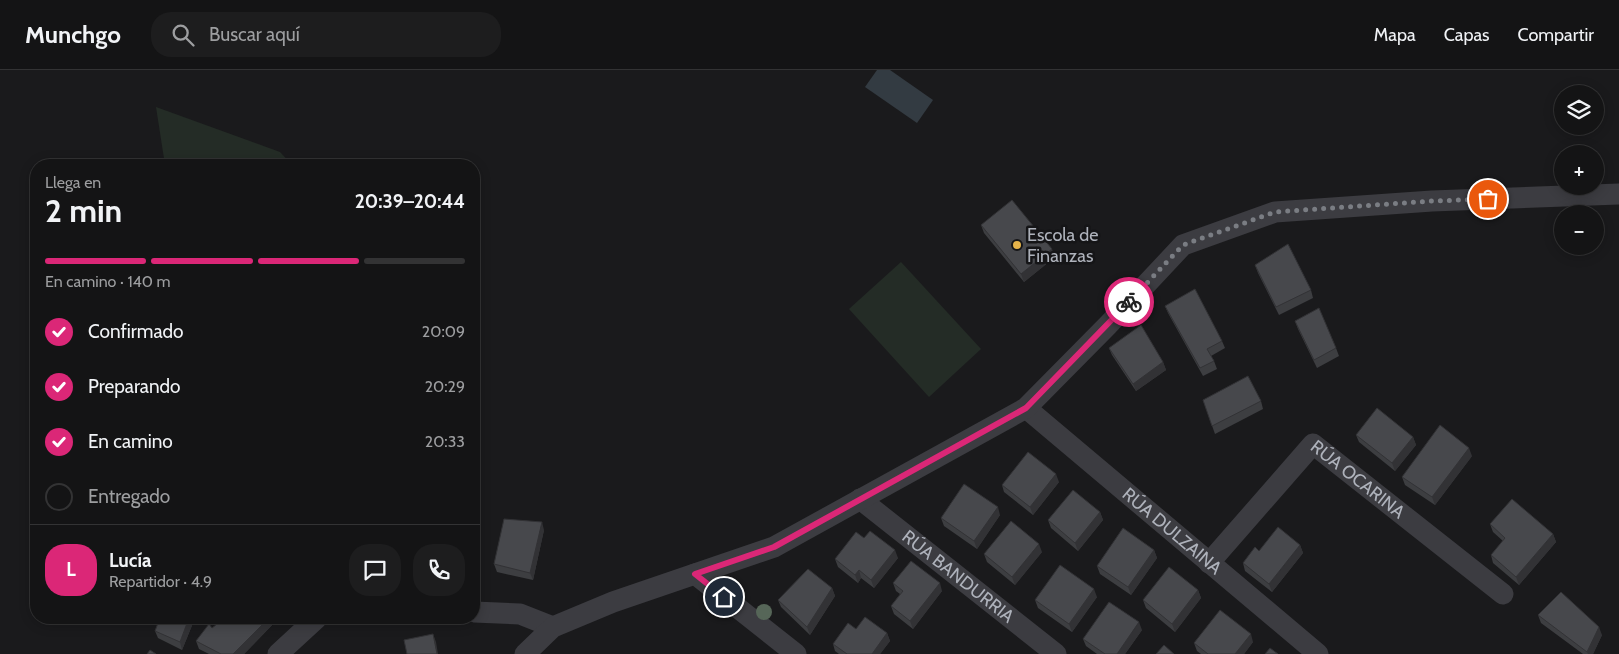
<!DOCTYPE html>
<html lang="es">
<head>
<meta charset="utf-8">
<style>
	:root { --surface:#141415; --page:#1d1d1e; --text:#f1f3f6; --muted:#9d9ea0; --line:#333334; --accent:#db2777 }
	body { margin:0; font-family:Cabin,sans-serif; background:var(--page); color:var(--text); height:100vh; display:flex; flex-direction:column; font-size:19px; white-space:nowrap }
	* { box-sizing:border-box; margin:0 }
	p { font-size:16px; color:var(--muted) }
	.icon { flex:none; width:28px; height:28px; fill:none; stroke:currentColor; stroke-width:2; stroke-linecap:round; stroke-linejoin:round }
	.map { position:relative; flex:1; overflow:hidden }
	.sheet { position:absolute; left:30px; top:89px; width:450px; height:465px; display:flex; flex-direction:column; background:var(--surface); border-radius:20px; box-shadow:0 2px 12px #0003,0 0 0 1px var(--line) }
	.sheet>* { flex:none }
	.controls { position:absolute; left:1554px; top:15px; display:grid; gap:10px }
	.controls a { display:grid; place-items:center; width:50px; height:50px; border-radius:50%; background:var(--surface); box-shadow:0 2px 12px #0003,0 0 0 1px var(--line); font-size:25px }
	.pin { position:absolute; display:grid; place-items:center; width:42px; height:42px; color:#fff; margin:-21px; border:2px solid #fff; border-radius:50%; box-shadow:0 1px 5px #0007 }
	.courier { position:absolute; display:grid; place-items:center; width:50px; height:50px; margin:-25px; border:4px solid #db2777; border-radius:50%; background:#fff; color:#222; box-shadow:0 1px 6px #0007 }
	.headline em { font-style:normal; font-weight:700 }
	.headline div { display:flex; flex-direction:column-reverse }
	.headline { display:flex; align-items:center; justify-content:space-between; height:85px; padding:0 15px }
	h1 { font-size:32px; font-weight:700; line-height:38px }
	.bar { display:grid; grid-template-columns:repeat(4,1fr); gap:8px 5px; align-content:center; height:60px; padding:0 15px }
	.bar i { height:6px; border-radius:4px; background:var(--line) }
	.bar .active { background:var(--accent) }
	.bar p { grid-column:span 4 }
	.line { display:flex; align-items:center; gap:12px; padding:0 15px; border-top:1px solid var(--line) }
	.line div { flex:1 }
	.round { display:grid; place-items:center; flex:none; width:52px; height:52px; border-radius:20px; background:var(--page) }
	ol { padding:0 15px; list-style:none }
	li { display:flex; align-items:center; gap:15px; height:55px }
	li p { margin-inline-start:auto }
	li .icon { padding:5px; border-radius:50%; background:var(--accent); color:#fff; stroke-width:4 }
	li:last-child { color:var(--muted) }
	li i { width:28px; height:28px; border:2px solid var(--line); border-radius:50% }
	header { display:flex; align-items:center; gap:30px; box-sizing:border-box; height:70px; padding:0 25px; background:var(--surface); border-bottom:1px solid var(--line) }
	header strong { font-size:24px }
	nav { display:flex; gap:28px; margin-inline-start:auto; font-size:18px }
	.search { width:350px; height:45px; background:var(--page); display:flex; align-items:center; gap:12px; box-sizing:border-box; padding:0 18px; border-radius:20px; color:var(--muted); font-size:19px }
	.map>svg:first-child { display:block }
</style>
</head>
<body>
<header>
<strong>Munchgo</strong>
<div class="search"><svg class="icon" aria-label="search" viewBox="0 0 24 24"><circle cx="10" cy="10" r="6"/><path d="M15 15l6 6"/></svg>Buscar aquí</div>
<nav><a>Mapa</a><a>Capas</a><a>Compartir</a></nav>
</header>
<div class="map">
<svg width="1619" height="584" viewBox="0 0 1619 584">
	<rect width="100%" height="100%" fill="#1a1a1c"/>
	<g fill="#242c26">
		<path d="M156,37L280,82L292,95H165Z"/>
		<path d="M901,192L981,279L929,327L849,239Z"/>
	</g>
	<path fill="#333b42" d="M877,0H890L933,30L917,53L865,17Z"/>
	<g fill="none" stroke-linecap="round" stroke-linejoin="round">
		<g stroke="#3c3c41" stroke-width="21">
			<path id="s1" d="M1026,338L1318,584"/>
			<path id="s2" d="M860,429L1056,584"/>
			<path id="s3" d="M1209,493L1313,374L1503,524"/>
			<path d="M695,504L796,584"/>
			<path d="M474,542L520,544L553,557"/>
			<path d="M278,584L317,548"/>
			<path d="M525,584L553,557L613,532L774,477L1026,338L1108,255L1183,175L1275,142L1432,131L1619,124"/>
		</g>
	</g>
	<circle fill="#566658" cx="764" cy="542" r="8"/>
	<g fill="#3d3e41">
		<path d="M981,155L1055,187L1024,212L984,163Z"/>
		<path d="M1255,195L1311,220L1313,228L1279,245L1258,203Z"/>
		<path d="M1165,236L1222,271L1225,278L1211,286L1214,291L1217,299L1203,306L1168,243Z"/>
		<path d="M1295,251L1336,278L1339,286L1317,298L1298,259Z"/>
		<path d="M1109,278L1163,292L1166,300L1136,321L1112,285Z"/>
		<path d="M1203,330L1261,331L1263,339L1215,364Z"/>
		<path d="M1356,365L1413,367L1416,375L1395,401L1359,372Z"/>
		<path d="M1472,386L1435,435L1405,415L1402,407Z"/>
		<path d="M1059,412L1033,445L1004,422L1002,415Z"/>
		<path d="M1100,442L1103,450L1078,481L1051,458L1048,450Z"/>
		<path d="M1000,445L977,479L944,456L941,448Z"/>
		<path d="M1490,454L1553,464L1556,472L1519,515L1493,493L1491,485L1503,471L1493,462Z"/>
		<path d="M544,460L533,510L497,502L494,494Z"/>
		<path d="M864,468L898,488L874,518L861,508L858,513L838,497L835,489Z"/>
		<path d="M1300,475L1303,483L1272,522L1245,501L1243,493L1259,481Z"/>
		<path d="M1154,480L1157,488L1131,525L1100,504L1097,496Z"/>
		<path d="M1042,482L1015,515L987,492L984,484Z"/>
		<path d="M893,513L942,521L913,559L894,544L891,536L900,524L896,521Z"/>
		<path d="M832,518L835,526L810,565L781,537L778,530Z"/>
		<path d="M1198,520L1201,528L1175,562L1146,538L1143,530Z"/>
		<path d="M1097,527L1072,562L1038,538L1035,530Z"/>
		<path d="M1538,545L1602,565L1593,584H1583L1541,553Z"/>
		<path d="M160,548H195L182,580L158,568L155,561Z"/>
		<path d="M225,548H275L276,551L244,584H209L199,579L196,571Z"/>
		<path d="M856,559L887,563L890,571L880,584H839L835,581L833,574Z"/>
		<path d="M1142,560L1125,584H1097L1086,576L1083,569Z"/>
		<path d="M1253,572L1244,584H1201L1197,581L1194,573Z"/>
	</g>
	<g fill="#323235">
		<path d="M1052,179L1055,187L1024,212L1021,204Z"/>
		<path d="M1163,292L1166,300L1136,321L1133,314Z"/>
		<path d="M1413,367L1416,375L1395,401L1392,393Z"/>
		<path d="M1469,378L1472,386L1435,435L1432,427Z"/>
		<path d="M1056,404L1059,412L1033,445L1030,437Z"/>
		<path d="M476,433L479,441L474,464V444Z"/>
		<path d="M998,437L1000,445L977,479L974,471Z"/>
		<path d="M1100,442L1103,450L1078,481L1075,473Z"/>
		<path d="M542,452L544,460L533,510L530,503Z"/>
		<path d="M1553,464L1556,472L1519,515L1516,507Z"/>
		<path d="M1039,474L1042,482L1015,515L1012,507Z"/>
		<path d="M1300,475L1303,483L1272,522L1269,514Z"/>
		<path d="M895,480L898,488L874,518L871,510Z"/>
		<path d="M1154,480L1157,488L1131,525L1128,517Z"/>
		<path d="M859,500L861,508L858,513L855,505Z"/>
		<path d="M940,513L942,521L913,559L910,551Z"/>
		<path d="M832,518L835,526L810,565L807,557Z"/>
		<path d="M1094,519L1097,527L1072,562L1069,554Z"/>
		<path d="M1198,520L1201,528L1175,562L1172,554Z"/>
		<path d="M189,548H195L182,580L180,572Z"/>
		<path d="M269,548H275L276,551L244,584H233Z"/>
		<path d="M1139,552L1142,560L1125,584H1117Z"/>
		<path d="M1599,557L1602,565L1593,584H1588L1587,582Z"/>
		<path d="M887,563L890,571L880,584H872Z"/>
		<path d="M433,564L436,572L438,584H437Z"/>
		<path d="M1251,564L1253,572L1244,584H1235Z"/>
	</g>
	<g fill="#47484c" stroke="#323235">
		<path d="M1012,130L1052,179L1021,204L981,155Z"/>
		<path d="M1288,174L1311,220L1276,237L1255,195Z"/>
		<path d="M1195,219L1222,271L1207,279L1214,291L1200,298L1165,236Z"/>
		<path d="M1319,238L1336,278L1314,290L1295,251Z"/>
		<path d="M1141,255L1163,292L1133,314L1109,278Z"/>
		<path d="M1248,306L1261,331L1212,356L1203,330Z"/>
		<path d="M1377,338L1413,367L1392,393L1356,365Z"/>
		<path d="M1440,355L1469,378L1432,427L1402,407Z"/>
		<path d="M1028,382L1056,404L1030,437L1002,415Z"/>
		<path d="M964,414L998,437L974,471L941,448Z"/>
		<path d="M1073,420L1100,442L1075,473L1048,450Z"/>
		<path d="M1512,429L1553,464L1516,507L1491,485L1505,468L1490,454Z"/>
		<path d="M474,433H476L474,444Z"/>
		<path d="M504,449L542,452L530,503L494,494Z"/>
		<path d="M1011,451L1039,474L1012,507L984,484Z"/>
		<path d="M1278,457L1300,475L1269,514L1243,493L1255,477L1259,481Z"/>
		<path d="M1123,458L1154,480L1128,517L1097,496Z"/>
		<path d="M870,461L895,480L871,510L859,500L855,505L835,489L856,462L864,468Z"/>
		<path d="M911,491L940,513L910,551L891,536L903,521L893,513Z"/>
		<path d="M1060,495L1094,519L1069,554L1035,530Z"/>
		<path d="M1169,497L1198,520L1172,554L1143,530Z"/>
		<path d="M808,499L832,518L807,557L778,530Z"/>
		<path d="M1561,522L1599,557L1587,582L1538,545Z"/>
		<path d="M1109,532L1139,552L1117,584H1105L1083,569Z"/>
		<path d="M1220,540L1251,564L1235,584H1208L1194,573Z"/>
		<path d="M865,547L887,563L872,584H847L833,574L848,553L856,559Z"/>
		<path d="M160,548H189L180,572L155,561Z"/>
		<path d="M225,548H269L233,584H221L196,571L209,554L212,558Z"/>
		<path d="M433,564L437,584H407L404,570Z"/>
		<path d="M1164,575L1174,584H1156Z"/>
		<path d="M1270,578L1278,584H1265Z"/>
		<path d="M150,580L156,584H147Z"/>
	</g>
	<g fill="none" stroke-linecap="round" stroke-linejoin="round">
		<path stroke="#7a7d83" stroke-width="5" stroke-dasharray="0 9" d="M1129,232L1183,175L1275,142L1432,131L1488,129"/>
		<path stroke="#db2777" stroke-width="6" d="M724,527L695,504L774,477L1026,338L1129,232"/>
	</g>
	<circle fill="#e5b34a" stroke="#151517" stroke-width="2" cx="1017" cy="175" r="5"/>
	<g text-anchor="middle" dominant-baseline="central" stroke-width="5" stroke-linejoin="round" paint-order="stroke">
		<g font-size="18" fill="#aeb2bb" stroke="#151517" text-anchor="start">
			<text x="1027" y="165">Escola de<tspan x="1027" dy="21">Finanzas</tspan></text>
		</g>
		<g font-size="18" fill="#aeb2bb" stroke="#151517">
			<text stroke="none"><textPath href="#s3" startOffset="215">RÚA OCARINA</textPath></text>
			<text stroke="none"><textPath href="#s1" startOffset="191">RÚA DULZAINA</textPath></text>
			<text stroke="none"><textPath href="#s2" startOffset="125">RÚA BANDURRIA</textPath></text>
		</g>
	</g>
</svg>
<div class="controls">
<a><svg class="icon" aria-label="layers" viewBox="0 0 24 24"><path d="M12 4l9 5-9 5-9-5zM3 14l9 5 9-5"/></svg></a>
<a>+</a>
<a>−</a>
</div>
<div class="pin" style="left:1488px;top:129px;background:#ea580c"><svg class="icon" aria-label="bag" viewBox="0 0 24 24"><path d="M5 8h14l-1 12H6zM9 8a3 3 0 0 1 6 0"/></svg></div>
<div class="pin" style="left:724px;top:527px;background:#1f2937"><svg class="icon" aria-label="home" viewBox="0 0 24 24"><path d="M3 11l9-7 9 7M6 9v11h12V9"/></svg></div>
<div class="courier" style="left:1129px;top:232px"><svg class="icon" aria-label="bike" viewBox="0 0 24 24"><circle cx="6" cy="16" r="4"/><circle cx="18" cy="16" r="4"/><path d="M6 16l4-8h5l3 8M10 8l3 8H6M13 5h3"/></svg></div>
<section class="sheet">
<div class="headline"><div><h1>2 min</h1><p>Llega en</p></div><em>20:39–20:44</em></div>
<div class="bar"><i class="active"></i><i class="active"></i><i class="active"></i><i></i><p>En camino · 140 m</p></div>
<ol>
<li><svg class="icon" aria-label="check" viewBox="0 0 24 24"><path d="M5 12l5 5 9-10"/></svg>Confirmado<p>20:09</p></li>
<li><svg class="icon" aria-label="check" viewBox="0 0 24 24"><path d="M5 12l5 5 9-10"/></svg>Preparando<p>20:29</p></li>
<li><svg class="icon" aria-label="check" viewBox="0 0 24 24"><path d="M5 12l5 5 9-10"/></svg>En camino<p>20:33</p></li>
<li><i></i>Entregado</li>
</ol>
<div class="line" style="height:90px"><b class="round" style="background:var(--accent);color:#fff">L</b><div><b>Lucía</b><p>Repartidor · 4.9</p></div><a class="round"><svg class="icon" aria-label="chat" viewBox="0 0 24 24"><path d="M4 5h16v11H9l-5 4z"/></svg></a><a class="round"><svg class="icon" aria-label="phone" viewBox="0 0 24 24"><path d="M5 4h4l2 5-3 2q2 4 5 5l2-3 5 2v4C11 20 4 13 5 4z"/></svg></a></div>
</section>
</div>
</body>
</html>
